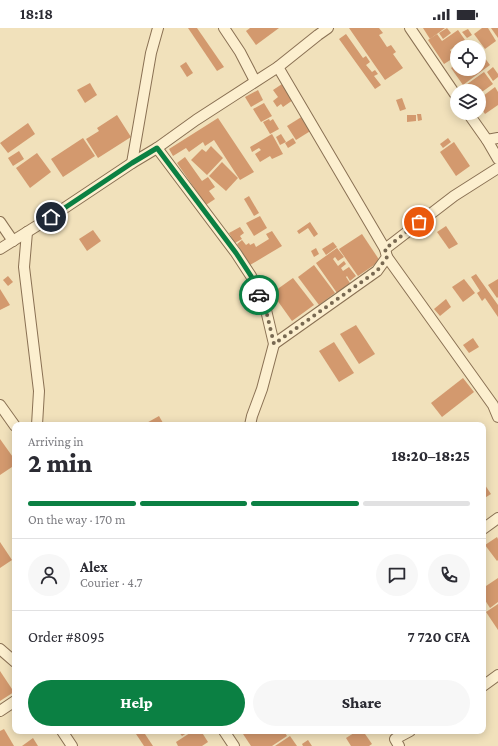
<!DOCTYPE html>
<html lang="en">
<head>
<meta charset="utf-8">
<style>
	:root { --surface:#fff; --page:#f7f7f7; --text:#2b2b33; --muted:#7c7c81; --line:#e1e1e2; --accent:#0b8043 }
	body { margin:0; font-family:"Crimson Pro",serif; background:var(--page); color:var(--text); height:100vh; display:flex; flex-direction:column; font-size:15px; white-space:nowrap }
	* { box-sizing:border-box; margin:0 }
	p { font-size:13px; color:var(--muted) }
	.icon { flex:none; width:22px; height:22px; fill:none; stroke:currentColor; stroke-width:2; stroke-linecap:round; stroke-linejoin:round }
	.map { position:relative; flex:1; overflow:hidden }
	.sheet { position:absolute; left:12px; top:394px; width:474px; height:312px; display:flex; flex-direction:column; background:var(--surface); border-radius:8px; box-shadow:0 2px 10px #0003 }
	.sheet>* { flex:none }
	.fabs { position:absolute; left:450px; top:12px; display:grid; gap:8px }
	.fabs a { display:grid; place-items:center; width:36px; height:36px; border-radius:50%; background:var(--surface); box-shadow:0 2px 10px #0003; font-size:20px }
	.pin { position:absolute; display:grid; place-items:center; width:34px; height:34px; color:#fff; margin:-17px; border:2px solid #fff; border-radius:50%; box-shadow:0 1px 4px #0007 }
	.courier { position:absolute; display:grid; place-items:center; width:40px; height:40px; margin:-20px; border:3px solid #0b8043; border-radius:50%; background:#fff; color:#222; box-shadow:0 1px 5px #0007 }
	.summary em { font-style:normal; font-weight:800 }
	.summary div { display:flex; flex-direction:column-reverse }
	.summary { display:flex; align-items:center; justify-content:space-between; height:68px; padding:0 16px }
	h1 { font-size:26px; font-weight:800; line-height:30px }
	.bar { display:grid; grid-template-columns:repeat(4,1fr); gap:6px 4px; align-content:center; height:48px; padding:0 16px }
	.bar i { height:5px; border-radius:3px; background:var(--line) }
	.bar .active { background:var(--accent) }
	.bar p { grid-column:span 4 }
	.line { display:flex; align-items:center; gap:10px; padding:0 16px; border-top:1px solid var(--line) }
	.line div { flex:1 }
	.round { display:grid; place-items:center; flex:none; width:42px; height:42px; border-radius:21px; background:var(--page) }
	.action { display:flex; gap:8px; margin-top:auto; padding:8px 16px }
	.action a { flex:1; height:46px; border-radius:24px; background:var(--accent); color:#fff; font-size:16px; font-weight:800; line-height:46px; text-align:center }
	.action a+a { background:var(--page); color:var(--text) }
	.status { display:flex; justify-content:space-between; align-items:center; height:28px; padding:0 20px; background:var(--surface); direction:ltr }
	.status svg { height:11px; fill:currentColor }
	.map>svg:first-child { display:block }
</style>
</head>
<body>
<div class="status"><b>18:18</b><svg viewBox="0 0 49 12"><path d="M0 12V9h3v3zM5 12V6h3v6zM10 12V3h3v9zM15 12V0h3v12zM26 1h20v11H26zM47 4h2v5h-2z"/></svg></div>
<div class="map">
<svg width="498" height="718" viewBox="0 0 498 718">
	<rect width="100%" height="100%" fill="#f1e1bb"/>
	<g fill="#d3996e">
		<path d="M188,0H197L224,39L217,43Z"/>
		<path d="M250,0H279L256,17L246,3Z"/>
		<path d="M349,0H379L383,5L379,7L387,19L391,17L396,24L393,26L403,40L385,52Z"/>
		<path d="M423,0H445L430,11Z"/>
		<path d="M447,0L451,5L443,11L439,5Z"/>
		<path d="M482,0H488L496,13L485,21L474,6Z"/>
		<path d="M491,0H498V10Z"/>
		<path d="M468,1L472,7L467,10L462,4Z"/>
		<path d="M458,2L465,12L450,22L455,29L444,36L428,12L437,6L442,13Z"/>
		<path d="M346,6L363,30L366,28L370,34L366,37L372,44L375,42L378,46L374,48L381,57L375,61L339,11Z"/>
		<path d="M484,29L490,37L463,57L451,40L457,35V41H479V33Z"/>
		<path d="M186,34L193,45L187,49L180,38Z"/>
		<path d="M493,39L498,46V49L493,53L487,44Z"/>
		<path d="M484,44L493,56L479,66V63H466L463,59Z"/>
		<path d="M90,55L97,67L85,75L77,62Z"/>
		<path d="M282,56L293,72L283,79L281,76L277,79L273,73L278,69L273,62Z"/>
		<path d="M495,59L498,64V77L485,86L479,77V71Z"/>
		<path d="M258,62L263,72L251,79L245,69Z"/>
		<path d="M402,70L406,81L400,83L396,72Z"/>
		<path d="M264,75L272,88L261,94L253,81Z"/>
		<path d="M417,86H421L422,92L418,93Z"/>
		<path d="M117,87L131,109L98,130L86,111L99,103L97,100Z"/>
		<path d="M407,87H416V93L407,94Z"/>
		<path d="M303,88L312,102L296,112L287,98Z"/>
		<path d="M218,90L254,144L240,152L214,112L205,118L203,114L189,124L186,120L173,128L169,121Z"/>
		<path d="M269,91L270,93L273,91L279,101L270,106L263,94Z"/>
		<path d="M28,95L35,106L8,125L0,115Z"/>
		<path d="M272,106L283,126L272,131L270,128L260,134L255,126L261,122L259,120L252,124L250,119Z"/>
		<path d="M281,106L286,114L280,117L276,109Z"/>
		<path d="M83,110L95,128L63,149L51,131Z"/>
		<path d="M293,110L296,115L288,120L285,115Z"/>
		<path d="M448,110L451,114L443,120L440,116Z"/>
		<path d="M454,114L470,138L456,148L440,124Z"/>
		<path d="M211,118L223,130L207,147L191,132L202,121L206,124Z"/>
		<path d="M19,123L24,131L13,138L8,130Z"/>
		<path d="M37,125L51,144L30,160L16,140Z"/>
		<path d="M185,129L202,153L208,149L215,159L209,163L215,171L206,177L177,135Z"/>
		<path d="M222,134L238,150L226,163L209,148Z"/>
		<path d="M249,168L259,185L254,188L244,171Z"/>
		<path d="M260,188L267,200L254,208L246,195Z"/>
		<path d="M310,194L318,206L314,209L308,200L299,206L297,203Z"/>
		<path d="M446,198L458,216L449,221L437,204Z"/>
		<path d="M240,199L244,205L240,208L242,211L235,215L229,205Z"/>
		<path d="M93,202L101,213L87,223L79,211Z"/>
		<path d="M272,203L282,218L250,237L237,216L242,212L246,217L249,215L250,217L254,215L256,219L269,211L266,206Z"/>
		<path d="M362,206L380,233L358,248L339,221Z"/>
		<path d="M333,214L337,219L326,227L322,221Z"/>
		<path d="M316,220L319,226L314,229L311,223Z"/>
		<path d="M337,220L344,229L338,233L335,229L333,231L338,238L344,233L346,236L341,240L343,243L349,239L356,248L350,253L347,248L346,249L350,255L337,265L316,235Z"/>
		<path d="M314,237L335,265L319,277L298,249Z"/>
		<path d="M476,246L498,277V289L485,270L482,273L477,265L480,263L471,249Z"/>
		<path d="M8,248L13,254L8,258L3,252Z"/>
		<path d="M293,250L314,277L292,293L272,265Z"/>
		<path d="M464,251L475,265L463,274L452,259Z"/>
		<path d="M498,251V269L497,270L488,257Z"/>
		<path d="M0,261L10,277L0,282Z"/>
		<path d="M446,271L451,279L440,288L434,281Z"/>
		<path d="M356,297L375,326L359,336L340,306Z"/>
		<path d="M473,310L479,319L469,325L463,317Z"/>
		<path d="M334,314L354,345L339,354L319,323Z"/>
		<path d="M463,350L474,364L442,389L431,375Z"/>
		<path d="M159,388L163,395L159,397H143Z"/>
		<path d="M0,411L15,432V437L0,447Z"/>
		<path d="M483,454L491,466L483,471Z"/>
		<path d="M497,509L498,511V532L497,533L485,517Z"/>
		<path d="M0,514L12,532L0,540Z"/>
		<path d="M498,550V574L490,580L483,569V560Z"/>
		<path d="M498,576V602L486,584Z"/>
		<path d="M0,643L14,664L0,673Z"/>
		<path d="M4,701L14,718H0V703Z"/>
		<path d="M134,703H143L153,718H144Z"/>
		<path d="M178,703H190L182,708Z"/>
		<path d="M193,703H201L208,714L202,718H178L176,714Z"/>
		<path d="M241,703H284L287,708L272,718H251Z"/>
		<path d="M357,703H363L372,716L369,718H351L346,710Z"/>
		<path d="M290,708L297,718H275Z"/>
		<path d="M33,710L38,718H22Z"/>
		<path d="M308,712L312,718H303L302,716Z"/>
	</g>
	<g fill="none" stroke-linecap="round" stroke-linejoin="round">
		<g stroke="#8a7154" stroke-width="12">
			<g id="street">
				<path d="M224,0L240,24L255,53"/>
				<path d="M410,0L457,69"/>
				<path d="M468,85L487,112L498,131"/>
				<path d="M487,112L498,110"/>
				<path d="M157,120L236,225L251,248L266,282L274,316L262,361L252,388L250,397"/>
				<path d="M132,135L151,25L158,0"/>
				<path d="M0,194L13,213"/>
				<path d="M27,204L24,239L39,363L37,397"/>
				<path d="M0,221L51,189L132,135L157,120L196,92L278,39L318,7L328,0"/>
				<path d="M385,221L454,168L498,140"/>
				<path d="M387,229L493,377L498,389"/>
				<path d="M274,316L377,243L387,229L385,221L278,39"/>
				<path d="M0,377L15,398"/>
				<path d="M483,501L498,490"/>
				<path d="M0,621L15,634"/>
				<path d="M483,658L498,647"/>
				<path d="M0,683L15,673"/>
				<path d="M62,703L72,718"/>
				<path d="M224,703L234,718"/>
				<path d="M399,718L395,711L410,703"/>
			</g>
		</g>
		<use href="#street" stroke="#fcefcf" stroke-width="10"/>
	</g>
	<g fill="none" stroke-linecap="round" stroke-linejoin="round">
		<path stroke="#786952" stroke-width="4" stroke-dasharray="0 7.2" d="M259,267L266,282L274,316L377,243L387,229L385,221L419,194"/>
		<path stroke="#0b8043" stroke-width="5" d="M51,189L132,135L157,120L236,225L251,248L259,267"/>
	</g>
</svg>
<div class="fabs">
<a><svg class="icon" aria-label="locate" viewBox="0 0 24 24"><circle cx="12" cy="12" r="6"/><path d="M12 2v4M12 18v4M2 12h4M18 12h4"/></svg></a>
<a><svg class="icon" aria-label="layers" viewBox="0 0 24 24"><path d="M12 4l9 5-9 5-9-5zM3 14l9 5 9-5"/></svg></a>
</div>
<div class="pin" style="left:419px;top:194px;background:#ea580c"><svg class="icon" aria-label="bag" viewBox="0 0 24 24"><path d="M5 8h14l-1 12H6zM9 8a3 3 0 0 1 6 0"/></svg></div>
<div class="pin" style="left:51px;top:189px;background:#1f2937"><svg class="icon" aria-label="home" viewBox="0 0 24 24"><path d="M3 11l9-7 9 7M6 9v11h12V9"/></svg></div>
<div class="courier" style="left:259px;top:267px"><svg class="icon" aria-label="car" viewBox="0 0 24 24"><path d="M5 17H2v-5l4-1 3-4h7l3 4 3 1v5h-3M9 17h6M6 11h13"/><circle cx="7" cy="17" r="2"/><circle cx="17" cy="17" r="2"/></svg></div>
<section class="sheet">
<div class="summary"><div><h1>2 min</h1><p>Arriving in</p></div><em>18:20–18:25</em></div>
<div class="bar"><i class="active"></i><i class="active"></i><i class="active"></i><i></i><p>On the way · 170 m</p></div>
<div class="line" style="height:72px"><a class="round"><svg class="icon" aria-label="person" viewBox="0 0 24 24"><circle cx="12" cy="8" r="4"/><path d="M4 21q1-7 8-7t8 7"/></svg></a><div><b>Alex</b><p>Courier · 4.7</p></div><a class="round"><svg class="icon" aria-label="chat" viewBox="0 0 24 24"><path d="M4 5h16v11H9l-5 4z"/></svg></a><a class="round"><svg class="icon" aria-label="phone" viewBox="0 0 24 24"><path d="M5 4h4l2 5-3 2q2 4 5 5l2-3 5 2v4C11 20 4 13 5 4z"/></svg></a></div>
<div class="line" style="height:52px"><div>Order #8095</div><b>7 720 CFA</b></div>
<div class="action"><a>Help</a><a>Share</a></div>
</section>
</div>
</body>
</html>
